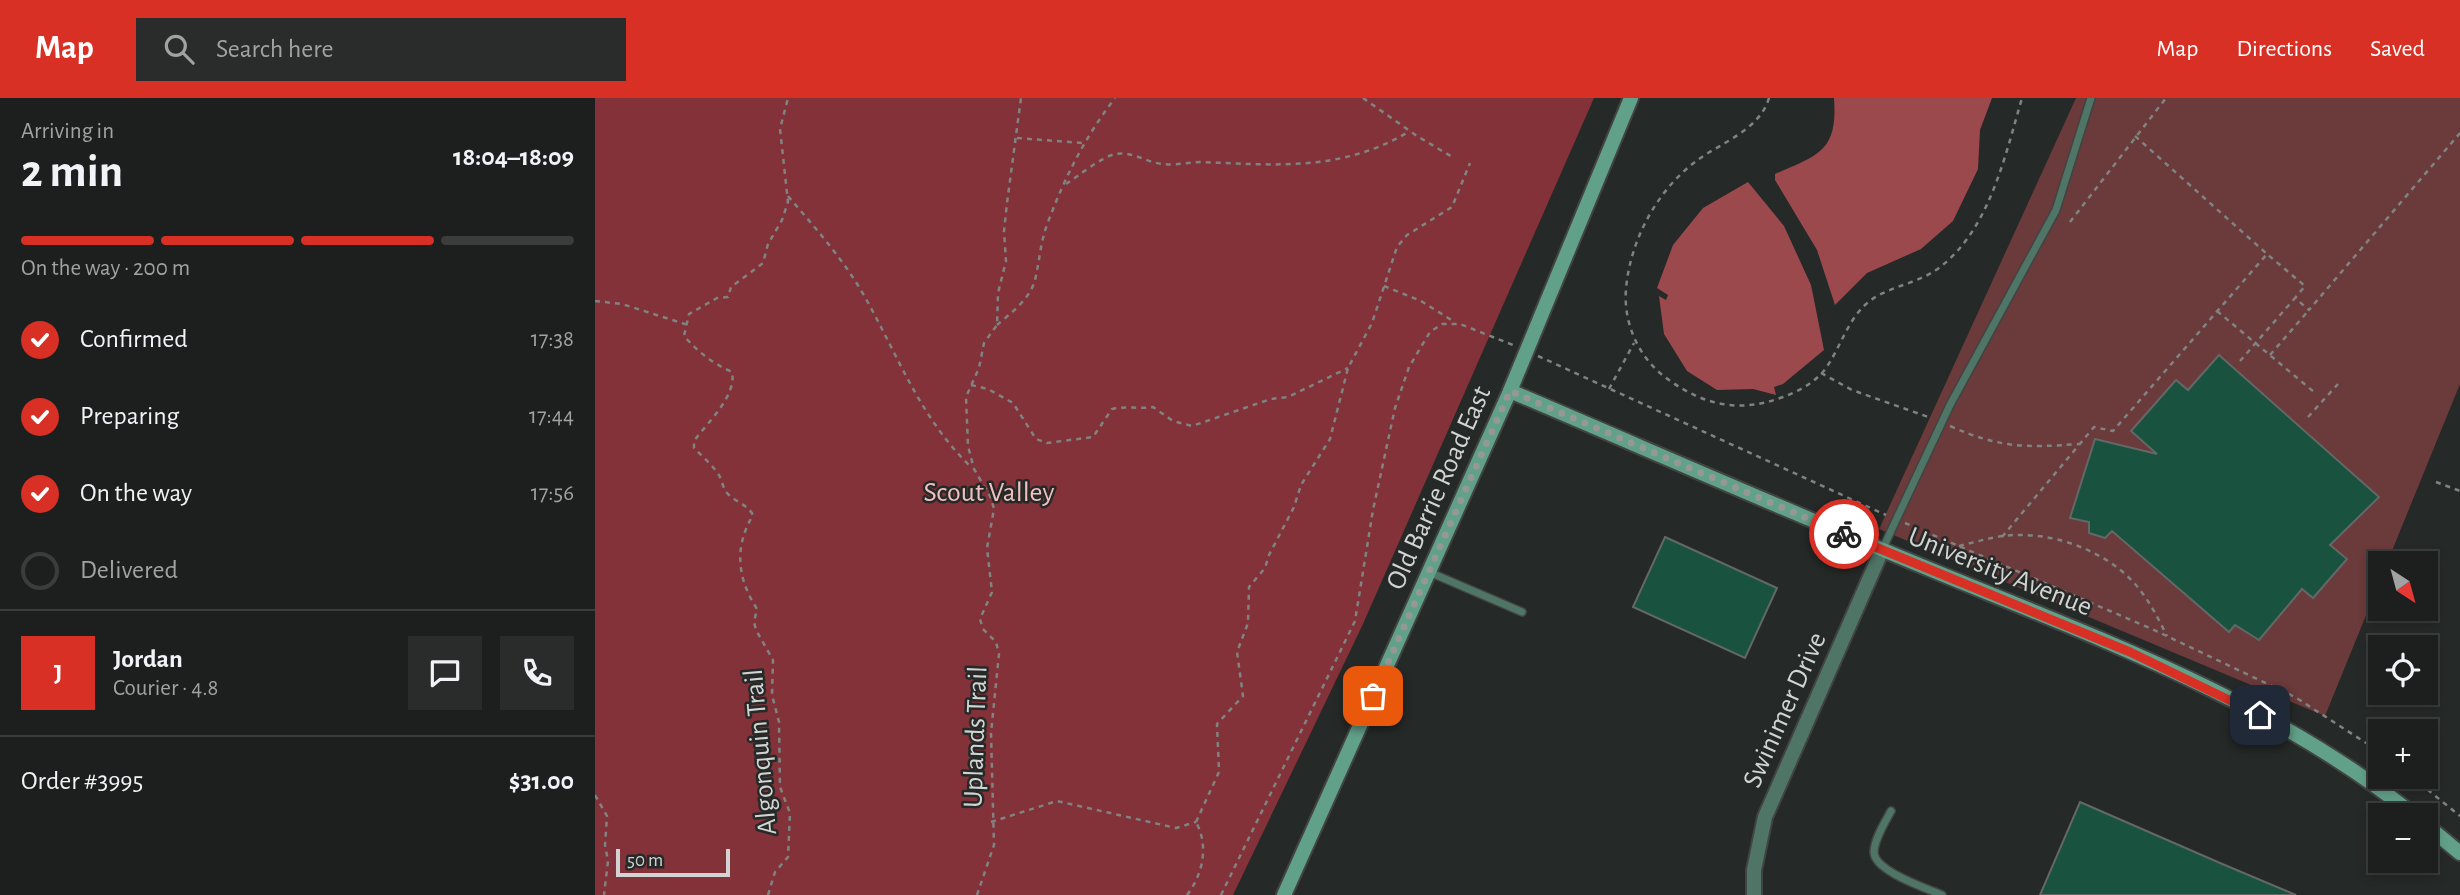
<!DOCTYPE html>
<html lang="en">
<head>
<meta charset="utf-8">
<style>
	:root { --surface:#1c1f1d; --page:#292c2a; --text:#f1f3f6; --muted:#a0a2a4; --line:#3a3d3b; --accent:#d93025 }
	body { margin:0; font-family:"Alegreya Sans",sans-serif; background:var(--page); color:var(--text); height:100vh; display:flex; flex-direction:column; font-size:26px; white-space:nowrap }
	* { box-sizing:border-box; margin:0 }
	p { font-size:23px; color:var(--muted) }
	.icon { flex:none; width:38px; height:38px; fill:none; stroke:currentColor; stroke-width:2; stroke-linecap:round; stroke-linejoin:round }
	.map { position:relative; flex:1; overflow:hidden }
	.panel { display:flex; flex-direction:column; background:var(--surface); width:595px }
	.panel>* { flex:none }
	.needle { width:46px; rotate:144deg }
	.buttons { position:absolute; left:1773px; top:453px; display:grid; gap:14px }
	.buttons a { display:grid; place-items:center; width:70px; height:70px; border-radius:0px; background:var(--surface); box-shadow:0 4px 10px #0003,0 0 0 2px var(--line); font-size:35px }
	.scale { position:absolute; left:21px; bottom:18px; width:114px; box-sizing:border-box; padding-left:7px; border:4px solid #d2d4d3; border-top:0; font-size:19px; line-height:24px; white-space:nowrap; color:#d2d4d3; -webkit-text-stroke:5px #252927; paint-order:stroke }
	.pin { position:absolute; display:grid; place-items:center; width:60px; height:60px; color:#fff; margin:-30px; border-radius:14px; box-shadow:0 4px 10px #0006 }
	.courier { position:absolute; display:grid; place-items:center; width:70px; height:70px; margin:-35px; border:5px solid #d93025; border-radius:50%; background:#fff; color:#222; box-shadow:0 2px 9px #0007 }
	.head em { font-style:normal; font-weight:700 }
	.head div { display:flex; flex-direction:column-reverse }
	.head { display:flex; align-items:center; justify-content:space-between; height:119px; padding:0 21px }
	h1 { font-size:46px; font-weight:700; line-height:52px }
	.bar { display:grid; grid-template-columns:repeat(4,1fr); gap:10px 7px; align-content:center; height:84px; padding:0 21px }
	.bar i { height:9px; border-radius:5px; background:var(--line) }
	.bar .selected { background:var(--accent) }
	.bar p { grid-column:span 4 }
	.line { display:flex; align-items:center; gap:18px; padding:0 21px; border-top:2px solid var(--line) }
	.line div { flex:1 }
	.round { display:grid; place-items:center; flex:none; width:74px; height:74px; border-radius:0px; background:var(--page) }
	ol { padding:0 21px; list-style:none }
	li { display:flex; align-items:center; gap:21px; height:77px }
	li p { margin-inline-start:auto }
	li .icon { padding:7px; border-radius:50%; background:var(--accent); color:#fff; stroke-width:4 }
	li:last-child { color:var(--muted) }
	li i { width:38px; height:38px; border:4px solid var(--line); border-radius:50% }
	header { display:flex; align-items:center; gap:42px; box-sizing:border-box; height:98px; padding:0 35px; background:var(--accent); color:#fff }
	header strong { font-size:33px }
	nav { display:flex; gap:38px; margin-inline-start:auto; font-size:24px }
	.search { width:490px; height:63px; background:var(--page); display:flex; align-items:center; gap:18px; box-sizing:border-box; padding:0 24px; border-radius:0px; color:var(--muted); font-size:26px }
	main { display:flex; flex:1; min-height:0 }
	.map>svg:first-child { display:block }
</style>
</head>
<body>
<header>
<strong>Map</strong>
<div class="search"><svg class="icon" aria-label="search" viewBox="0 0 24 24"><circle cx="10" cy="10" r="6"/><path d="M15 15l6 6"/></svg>Search here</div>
<nav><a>Map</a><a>Directions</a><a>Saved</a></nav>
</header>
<main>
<section class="panel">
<div class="head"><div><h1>2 min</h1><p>Arriving in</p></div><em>18:04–18:09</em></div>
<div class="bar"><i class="selected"></i><i class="selected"></i><i class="selected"></i><i></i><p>On the way · 200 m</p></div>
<ol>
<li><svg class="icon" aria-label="check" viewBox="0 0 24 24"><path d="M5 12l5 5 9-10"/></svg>Confirmed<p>17:38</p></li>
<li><svg class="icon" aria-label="check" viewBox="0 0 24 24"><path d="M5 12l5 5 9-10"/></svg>Preparing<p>17:44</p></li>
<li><svg class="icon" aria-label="check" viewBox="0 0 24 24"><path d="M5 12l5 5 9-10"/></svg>On the way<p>17:56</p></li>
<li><i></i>Delivered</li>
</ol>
<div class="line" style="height:126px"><b class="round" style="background:var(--accent);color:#fff">J</b><div><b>Jordan</b><p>Courier · 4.8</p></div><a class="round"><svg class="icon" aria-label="chat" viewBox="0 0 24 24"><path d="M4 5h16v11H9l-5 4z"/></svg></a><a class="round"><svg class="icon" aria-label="phone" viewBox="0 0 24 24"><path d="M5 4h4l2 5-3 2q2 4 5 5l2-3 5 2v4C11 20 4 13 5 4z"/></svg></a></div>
<div class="line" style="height:91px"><div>Order #3995</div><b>$31.00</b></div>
</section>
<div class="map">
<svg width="1865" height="797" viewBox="0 0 1865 797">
	<rect width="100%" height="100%" fill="#252927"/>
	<path fill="#6b3a3b" d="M1481,0H1865V286L1792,465L1785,466V483L1730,618L1284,431Z"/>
	<path fill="#823238" d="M0,0H999L768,526L638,797H0Z"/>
	<g fill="#9c494e">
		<path d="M1239,0H1397L1385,32L1383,71L1358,123L1326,151L1272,175L1240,207L1222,152L1180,82V76C1223,57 1243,54 1239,0Z"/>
		<path d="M1153,84L1189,128L1216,187L1229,252L1188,286L1179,289L1181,297L1158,291L1122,292L1092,273L1069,236L1064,198L1071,202L1073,197L1062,190L1078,147L1108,110Z"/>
	</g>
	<g fill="#1a5240" stroke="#636866" stroke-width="2">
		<path d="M1624,257L1784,399L1735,447L1752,461L1718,500L1707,491L1664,542L1640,527L1634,534L1517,433L1510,440L1494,435V424L1475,420L1500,341L1562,356L1536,333L1581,282L1593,292Z"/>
		<path d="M1070,439L1182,490L1150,560L1038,509Z"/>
		<path d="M1485,704L1625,765L1701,797H1445Z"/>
	</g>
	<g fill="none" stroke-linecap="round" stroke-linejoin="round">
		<g stroke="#414443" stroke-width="10">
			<g id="lane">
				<path d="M1287,452L1355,307L1461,112L1496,0"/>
				<path d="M834,474L927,514"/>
				<path d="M1296,713C1290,724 1279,742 1279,754C1279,773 1331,790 1347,797"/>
			</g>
		</g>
		<g stroke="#414443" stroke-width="18">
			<path id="street" d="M1159,797V772L1170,719L1287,452"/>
		</g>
		<g stroke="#414443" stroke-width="18">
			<g id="secondary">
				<path d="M915,293C1056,353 1197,415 1339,473C1505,541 1679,604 1820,718"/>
				<path d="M1830,726L1865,755"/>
				<path d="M689,797L915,293L1036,0"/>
			</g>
		</g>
		<g stroke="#808382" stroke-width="2.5" stroke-dasharray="5 5" stroke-linecap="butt">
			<path d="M768,0L822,38L859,60"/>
			<path d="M1174,0C1165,31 1128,44 1104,61C1063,90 1035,142 1031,191C1028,227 1045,262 1074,282C1110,308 1146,315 1188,299C1204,293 1221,284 1231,270C1245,250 1252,224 1270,207C1289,189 1319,187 1341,172C1394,135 1410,58 1427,0"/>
			<path d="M1540,38L1672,156"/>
			<path d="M422,40L488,45"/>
			<path d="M471,86C482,79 509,57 521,56C538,53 552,65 568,66C580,68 593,64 606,64C681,67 747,74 815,33"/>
			<path d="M193,98C221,131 250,163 271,201C304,260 326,321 376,369"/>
			<path d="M1475,124L1571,0"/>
			<path d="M789,188L826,203L858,223"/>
			<path d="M0,203L27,206L93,227"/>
			<path d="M1622,213L1719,294"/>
			<path d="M402,227C416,215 435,201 440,182C445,161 445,145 453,124C470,79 490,39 520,0"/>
			<path d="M1675,257L1714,212"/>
			<path d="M943,258L1291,417"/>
			<path d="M1645,263L1700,200L1714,212L1865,35"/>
			<path d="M1226,275L1257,292L1336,320"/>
			<path d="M376,287L393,291L418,305L441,341L452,345L498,339L517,311C531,308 544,311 558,309L578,323L597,328L676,301L693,299L753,270"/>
			<path d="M1014,291L1039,245"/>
			<path d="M1713,319L1743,286"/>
			<path d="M1355,328C1405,350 1430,350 1484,346"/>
			<path d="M1841,384L1865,393"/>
			<path d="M1310,425L1557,531L1700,599L1785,654"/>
			<path d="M1407,439L1499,329L1518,333L1672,156L1710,188L1700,200"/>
			<path d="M1364,448C1385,443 1406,436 1427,437C1469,437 1519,458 1545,492C1556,506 1564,522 1572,538"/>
			<path d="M1817,679L1865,718"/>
			<path d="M0,697L12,718L10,747L13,763L9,797"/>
			<path d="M396,724L462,703L581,730L601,724"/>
			<path d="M601,724L624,674L622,626L648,598L642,554L653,525L654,489L670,470L674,457L699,409L706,387L735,341L753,270L777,225L802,149L812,137L857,109L875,65"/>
			<path d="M173,797L180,774L193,759L195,715L185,689L184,624L177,597L178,562L161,532L159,524L162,511C142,480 139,449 158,417C152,406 140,404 132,395C127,389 127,380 122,374C115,365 107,358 99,350V343C112,325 142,298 137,274C117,265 103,254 89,238L94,216L122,200L133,199L136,189L168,165L173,146L187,122L193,104L185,31L193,0"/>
			<path d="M382,797L399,747L396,635L404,556L401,544L388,531L385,521L397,494L392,450L399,411L396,400L379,371L373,348L371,299L384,270L389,245L402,227L403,195L411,163L409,133L412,105L426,0"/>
			<path d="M592,797C608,776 614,748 601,724"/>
			<path d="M626,797L760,523L778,412L800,310L814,269L835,234L847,226H865L918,247"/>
		</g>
		<use href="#lane" stroke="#4f7566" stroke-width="7"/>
		<use href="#street" stroke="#4f7566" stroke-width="14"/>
		<use href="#secondary" stroke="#62a189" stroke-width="14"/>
	</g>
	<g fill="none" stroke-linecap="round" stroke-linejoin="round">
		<path stroke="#959897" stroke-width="7" stroke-dasharray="0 12.6" d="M778,598L915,293L1249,436"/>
		<path stroke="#d93025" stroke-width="9" d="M1249,436L1535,554L1665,617"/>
	</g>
	<g text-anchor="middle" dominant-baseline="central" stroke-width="5" stroke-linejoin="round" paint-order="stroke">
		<g font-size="28" fill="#d2d4d3" stroke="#252927">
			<text transform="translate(844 390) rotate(-66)">Old Barrie Road East</text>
			<text transform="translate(1405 474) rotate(22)">University Avenue</text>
			<text transform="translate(1190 612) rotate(-66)">Swinimer Drive</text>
			<text transform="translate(381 639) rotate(-88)">Uplands Trail</text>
			<text transform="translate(166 654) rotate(-95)">Algonquin Trail</text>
		</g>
		<g font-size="28" fill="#f0c0c0" stroke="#252927">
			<text x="394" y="395">Scout Valley</text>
		</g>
	</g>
</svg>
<div class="buttons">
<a><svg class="needle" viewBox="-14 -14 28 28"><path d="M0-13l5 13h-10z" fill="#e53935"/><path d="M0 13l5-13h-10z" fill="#a0a2a4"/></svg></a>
<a><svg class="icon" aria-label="locate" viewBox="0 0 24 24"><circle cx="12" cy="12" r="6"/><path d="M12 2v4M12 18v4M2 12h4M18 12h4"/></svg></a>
<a>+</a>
<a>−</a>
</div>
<div class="scale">50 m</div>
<div class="pin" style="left:778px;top:598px;background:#ea580c"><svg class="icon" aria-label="bag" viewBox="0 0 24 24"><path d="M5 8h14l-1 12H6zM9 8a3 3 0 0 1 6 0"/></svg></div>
<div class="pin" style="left:1665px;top:617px;background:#1f2937"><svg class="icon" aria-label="home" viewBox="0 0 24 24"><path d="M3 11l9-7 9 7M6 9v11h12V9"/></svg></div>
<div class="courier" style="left:1249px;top:436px"><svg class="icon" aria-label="bike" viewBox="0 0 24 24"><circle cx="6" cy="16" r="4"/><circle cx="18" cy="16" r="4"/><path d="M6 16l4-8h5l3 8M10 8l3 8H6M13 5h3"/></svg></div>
</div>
</main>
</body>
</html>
